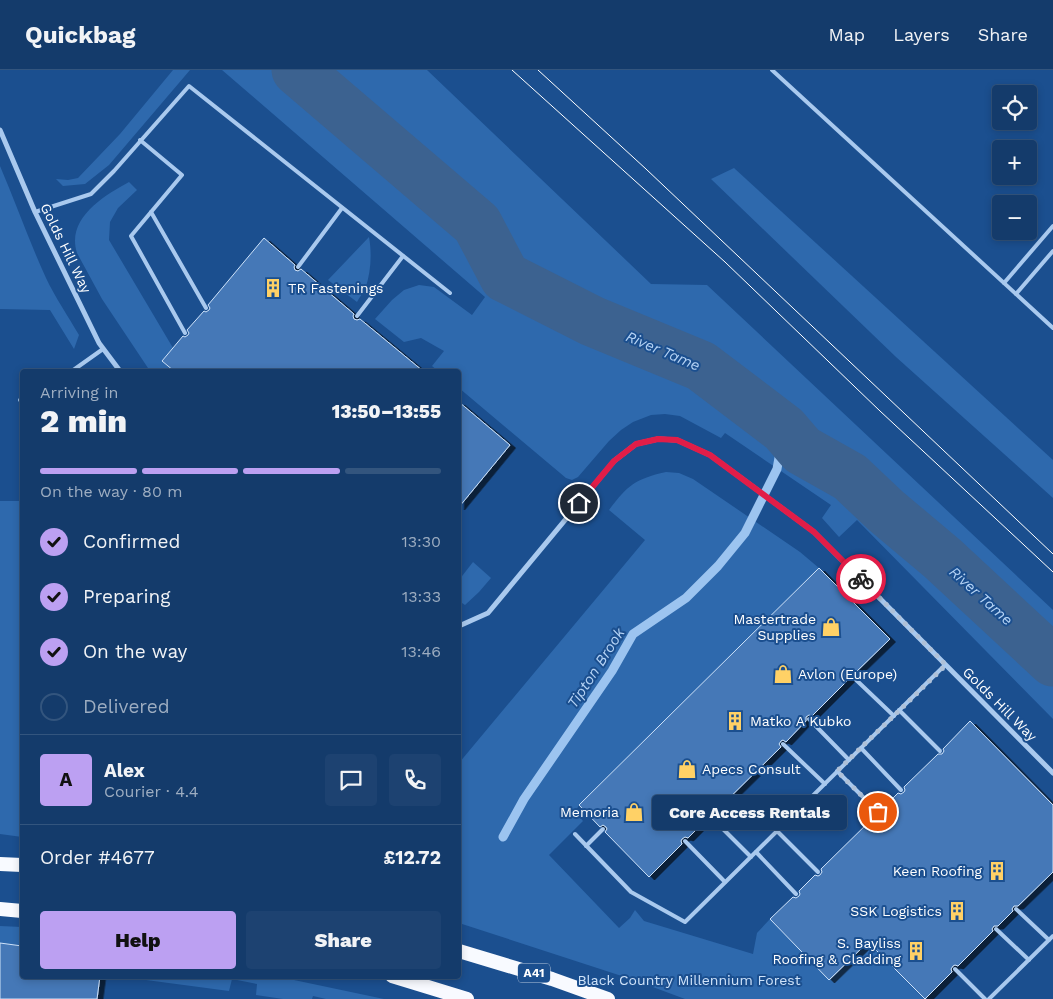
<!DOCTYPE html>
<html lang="en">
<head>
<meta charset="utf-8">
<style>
	:root { --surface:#143b6b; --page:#1d4271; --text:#f1f3f6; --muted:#9dadc1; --line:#33557e; --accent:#bca0f2 }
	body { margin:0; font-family:"Work Sans",sans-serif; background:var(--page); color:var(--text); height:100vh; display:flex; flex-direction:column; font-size:19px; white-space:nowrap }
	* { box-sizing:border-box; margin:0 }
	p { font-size:16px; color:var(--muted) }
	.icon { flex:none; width:28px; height:28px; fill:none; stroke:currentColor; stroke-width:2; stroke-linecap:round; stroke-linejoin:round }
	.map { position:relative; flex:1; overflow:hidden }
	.sheet { position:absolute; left:20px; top:299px; width:441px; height:610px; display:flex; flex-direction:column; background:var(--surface); border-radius:5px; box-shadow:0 2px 8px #0003,0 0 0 1px var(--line) }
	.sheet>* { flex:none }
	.controls { position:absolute; left:992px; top:15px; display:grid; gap:10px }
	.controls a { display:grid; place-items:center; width:45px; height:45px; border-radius:5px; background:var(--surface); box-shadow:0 2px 8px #0003,0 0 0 1px var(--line); font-size:25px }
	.pin { position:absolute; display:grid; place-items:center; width:42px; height:42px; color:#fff; margin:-21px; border:2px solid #fff; border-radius:50%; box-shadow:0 1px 5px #0007 }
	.courier { position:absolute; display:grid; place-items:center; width:50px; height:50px; margin:-25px; border:4px solid #e11d48; border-radius:50%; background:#fff; color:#222; box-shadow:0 1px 6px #0007 }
	.bubble { position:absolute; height:35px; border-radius:5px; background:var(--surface); box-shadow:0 2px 8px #0003,0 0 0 1px var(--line); font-size:16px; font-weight:800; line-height:35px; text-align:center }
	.head em { font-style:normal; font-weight:800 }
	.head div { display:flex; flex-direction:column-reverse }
	.head { display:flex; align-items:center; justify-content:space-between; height:85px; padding:0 20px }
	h1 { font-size:32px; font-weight:800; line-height:38px }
	.bar { display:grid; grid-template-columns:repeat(4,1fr); gap:8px 5px; align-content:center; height:60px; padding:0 20px }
	.bar i { height:6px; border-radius:4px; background:var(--line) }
	.bar .current { background:var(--accent) }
	.bar p { grid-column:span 4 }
	.line { display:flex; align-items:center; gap:12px; padding:0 20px; border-top:1px solid var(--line) }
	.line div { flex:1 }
	.round { display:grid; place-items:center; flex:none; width:52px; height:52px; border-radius:5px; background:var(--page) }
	ol { padding:0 20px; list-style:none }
	li { display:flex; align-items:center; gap:15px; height:55px }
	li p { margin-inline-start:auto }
	li .icon { padding:5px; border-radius:50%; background:var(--accent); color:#111; stroke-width:4 }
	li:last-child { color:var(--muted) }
	li i { width:28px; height:28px; border:2px solid var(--line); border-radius:50% }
	.button { display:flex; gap:10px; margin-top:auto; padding:10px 20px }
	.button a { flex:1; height:58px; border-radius:5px; background:var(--accent); color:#111; font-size:20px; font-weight:800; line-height:58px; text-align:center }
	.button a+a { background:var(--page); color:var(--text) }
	header { display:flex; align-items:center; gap:30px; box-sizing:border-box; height:70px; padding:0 25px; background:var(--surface); border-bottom:1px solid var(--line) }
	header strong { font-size:24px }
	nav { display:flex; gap:28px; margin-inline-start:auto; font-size:18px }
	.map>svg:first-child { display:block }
</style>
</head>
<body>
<header>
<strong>Quickbag</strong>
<nav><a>Map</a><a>Layers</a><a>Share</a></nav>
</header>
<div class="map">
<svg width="1053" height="929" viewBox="0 0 1053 929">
	<defs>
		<filter id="shadow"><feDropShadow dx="5.5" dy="3" stdDeviation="0" flood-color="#0009"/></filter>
	</defs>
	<rect width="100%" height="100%" fill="#1b4f8f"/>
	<g fill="#2e69ad">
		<path d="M173,0H190L109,95L85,114L63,116L56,109L68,110L78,108L120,64Z"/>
		<path d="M222,0H427L651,214L707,215L1053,540V649L857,450L839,467L822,448L831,435L725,363L721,368L680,346L665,344L651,345L633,352L621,360L609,371L578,407L572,410L566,408L459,318V301H438L432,296L444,281L421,268L404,272L375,249L392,230L404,220L419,215L434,217L472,245L485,227Z"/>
		<path d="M0,96C16,133 29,171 46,208C55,227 68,246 79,265L74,279L50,240L0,239Z"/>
		<path d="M734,98L1053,390V428L896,287L711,109Z"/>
		<path d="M129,112L137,120L118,138L110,152L109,170L173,278L162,291L174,301H150L102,229L77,183C66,149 103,126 129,112Z"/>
		<path d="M369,167C372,183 371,203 365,219C363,223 359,228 357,232L328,210Z"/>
		<path d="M666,402L679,403L693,409L800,482L819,498L579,735L575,742L583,751L549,785L619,858L630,848L635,840L644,851L753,884L757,863L770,849L829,910L868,872L924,929H685L634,910L459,853V693L645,470L609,440C628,415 635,409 666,402Z"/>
		<path d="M0,431H22V767L0,764Z"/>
		<path d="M473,492L491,508L479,522L465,535L459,531V510Z"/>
		<path d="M0,856L22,857V876L0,873Z"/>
		<path d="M116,906H275L384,929H326L313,926L312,929H283L256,925L257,914L232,909L229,921Z"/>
	</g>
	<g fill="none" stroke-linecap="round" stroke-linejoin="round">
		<path stroke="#9cc4f0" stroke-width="9" d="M503,767L524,729L612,601L633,564L686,528L718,496L745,463L777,399L784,359"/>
		<path stroke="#3c6290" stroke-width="51" d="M297,0L477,154L505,207L592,251L701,296L784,359L802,380L850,407L886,441L942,488L1053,591"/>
	</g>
	<g fill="#4478b7" stroke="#cfe3fa" filter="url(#shadow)">
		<path d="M264,168L295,195L294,197L295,200L298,201L301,199L354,244L353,246L354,249L357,250L360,249L423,301H174L162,291L183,266L185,267L188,265L189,263L187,260L204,241L206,242L209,240L210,238L208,235Z"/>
		<path d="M459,332L510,375L459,437Z"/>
		<path d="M819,498L890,569L855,603L852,602L850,603L848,606L849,609L812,646L809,645L806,647V651L786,672L783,670L781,671L779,674L781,677L713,744L710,742L708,743L706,746L707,749L688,768L685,767L682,769L681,771L682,774L649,807L605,762L607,759L606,757L603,755L600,757L579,735Z"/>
		<path d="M970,651L1053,735V802L1018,836H1014L1012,839L1013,841L998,856H994L992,859L993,861L958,896L955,895L953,896L951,899L952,902L925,929L868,872L829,910L770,849L793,827L796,828L799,826L800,824L799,821L815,805L818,806L820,805L822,802L821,799L876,745H880L882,742L881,740L898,723L901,724L904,722L905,720L904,717L938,684H942L944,681L943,679Z"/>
		<path d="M0,873L22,876V906H100L97,929H0Z"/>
	</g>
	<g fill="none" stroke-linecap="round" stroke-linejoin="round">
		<g stroke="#a9c9ee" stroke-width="4">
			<path d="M772,0L1053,258"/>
			<path d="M140,70L182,105L131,166L185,263"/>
			<path d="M35,142L91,124L114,101L189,16L450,223"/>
			<path d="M151,142L206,238"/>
			<path d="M298,197L342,138"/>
			<path d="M1004,213L1053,156"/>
			<path d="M1016,224L1053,181"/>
			<path d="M357,246L403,186"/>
			<path d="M72,301L103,279"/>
			<path d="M20,330H22"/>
			<path d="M852,606L894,646"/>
			<path d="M899,640L940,681"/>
			<path d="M809,649L849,690"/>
			<path d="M783,674L825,714"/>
			<path d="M861,678L901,720"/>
			<path d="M837,701L878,742"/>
			<path d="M710,746L751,787"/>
			<path d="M777,761L818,802"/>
			<path d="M575,764L631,822L685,852L945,595"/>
			<path d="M685,771L725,812"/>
			<path d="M586,776L603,759"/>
			<path d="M756,782L796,824"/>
			<path d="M1016,839L1049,870"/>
			<path d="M996,859L1029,890"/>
			<path d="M955,899L985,929"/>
			<path d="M989,929L1053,866"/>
		</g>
		<g stroke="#a9c9ee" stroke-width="5">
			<path d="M0,60L35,142L99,273L120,301"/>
			<path d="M459,556L488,543L614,391L636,374L658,369L677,370L710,385L814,462L1053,703"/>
		</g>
		<g stroke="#f8faff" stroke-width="14">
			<path d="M0,794L22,795"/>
			<path d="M0,839L22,841"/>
			<path d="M459,881L552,909L608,929"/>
			<path d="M392,906L467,929"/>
		</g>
		<g stroke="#fff" stroke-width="1">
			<path d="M512,0L725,192L880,341L1053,502"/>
			<path d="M538,0L646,99L1053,484"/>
		</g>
	</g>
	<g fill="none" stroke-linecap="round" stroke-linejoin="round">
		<path stroke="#afc1d8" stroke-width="5" stroke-dasharray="0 9" d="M861,509L946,595L837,701L878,742"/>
		<path stroke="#e11d48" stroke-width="6" d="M579,433L614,391L636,374L658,369L677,370L710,385L814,462L861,509"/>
	</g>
	<defs>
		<g id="building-bare" transform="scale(1.5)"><path d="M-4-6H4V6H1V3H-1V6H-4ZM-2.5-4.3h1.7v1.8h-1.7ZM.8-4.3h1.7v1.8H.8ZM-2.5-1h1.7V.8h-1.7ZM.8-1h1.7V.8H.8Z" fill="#ffd166" stroke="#1b4f8f" stroke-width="2.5" paint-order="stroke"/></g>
		<g id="shop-bare" transform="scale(1.5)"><path d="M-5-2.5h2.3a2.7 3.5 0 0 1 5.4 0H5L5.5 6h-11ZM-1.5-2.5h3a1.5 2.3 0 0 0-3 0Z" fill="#ffd166" stroke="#1b4f8f" stroke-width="2.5" paint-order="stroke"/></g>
	</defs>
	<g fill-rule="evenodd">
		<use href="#building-bare" x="273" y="218"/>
		<use href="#shop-bare" x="831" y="557"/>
		<use href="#shop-bare" x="783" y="604"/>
		<use href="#building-bare" x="735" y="651"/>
		<use href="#shop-bare" x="687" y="699"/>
		<use href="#shop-bare" x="634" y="742"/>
		<use href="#building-bare" x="997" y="801"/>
		<use href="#building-bare" x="957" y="841"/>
		<use href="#building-bare" x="916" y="881"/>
	</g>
	<g text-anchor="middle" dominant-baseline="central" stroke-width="4" stroke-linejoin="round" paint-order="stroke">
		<rect fill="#1b4f8f" stroke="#bbcadd" stroke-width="1" x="518" y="893.5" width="32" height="19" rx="4"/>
		<g font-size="12" font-weight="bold" fill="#fff">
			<text x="534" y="903">A41</text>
		</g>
		<g font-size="14" fill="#fff" stroke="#1b4f8f">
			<text transform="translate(66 178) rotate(64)">Golds Hill Way</text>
			<text transform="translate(1000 634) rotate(45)">Golds Hill Way</text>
		</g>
		<g font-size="14" fill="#fff" stroke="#1b4f8f" text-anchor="end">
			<text x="288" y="218" text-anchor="start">TR Fastenings</text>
			<text x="816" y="549">Mastertrade<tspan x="816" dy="16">Supplies</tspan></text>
			<text x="798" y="604" text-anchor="start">Avlon (Europe)</text>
			<text x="750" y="651" text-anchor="start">Matko A Kubko</text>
			<text x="702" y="699" text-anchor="start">Apecs Consult</text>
			<text x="619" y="742">Memoria</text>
			<text x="982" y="801">Keen Roofing</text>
			<text x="942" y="841">SSK Logistics</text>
			<text x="901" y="873">S. Bayliss<tspan x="901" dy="16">Roofing &amp; Cladding</tspan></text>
		</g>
		<g font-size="14" fill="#cfe3fa" stroke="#1b4f8f">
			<text x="689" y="910">Black Country Millennium Forest</text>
		</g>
		<g font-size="15" font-style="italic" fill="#b5d3f5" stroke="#1b4f8f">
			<text transform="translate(663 281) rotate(23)">River Tame</text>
			<text transform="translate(981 526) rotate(42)">River Tame</text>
			<text transform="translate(596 598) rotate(-57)">Tipton Brook</text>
		</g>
	</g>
</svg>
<div class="controls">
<a><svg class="icon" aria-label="locate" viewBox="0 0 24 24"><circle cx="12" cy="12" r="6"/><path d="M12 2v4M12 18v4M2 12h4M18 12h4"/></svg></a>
<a>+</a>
<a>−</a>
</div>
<div class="pin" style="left:878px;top:742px;background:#ea580c"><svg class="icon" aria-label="bag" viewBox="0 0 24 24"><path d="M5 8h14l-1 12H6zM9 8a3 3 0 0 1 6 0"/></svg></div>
<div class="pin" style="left:579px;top:433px;background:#1f2937"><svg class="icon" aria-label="home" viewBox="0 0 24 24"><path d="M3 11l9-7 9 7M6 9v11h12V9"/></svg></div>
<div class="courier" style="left:861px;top:509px"><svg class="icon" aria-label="bike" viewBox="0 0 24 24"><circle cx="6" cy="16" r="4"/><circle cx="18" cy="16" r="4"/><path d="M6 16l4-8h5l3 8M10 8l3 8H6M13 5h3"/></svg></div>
<div class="bubble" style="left:652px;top:725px;width:195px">Core Access Rentals</div>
<section class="sheet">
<div class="head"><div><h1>2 min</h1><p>Arriving in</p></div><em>13:50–13:55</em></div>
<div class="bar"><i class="current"></i><i class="current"></i><i class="current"></i><i></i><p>On the way · 80 m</p></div>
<ol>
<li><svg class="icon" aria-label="check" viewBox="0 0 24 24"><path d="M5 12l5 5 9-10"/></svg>Confirmed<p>13:30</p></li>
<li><svg class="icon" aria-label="check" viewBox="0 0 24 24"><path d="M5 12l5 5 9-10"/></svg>Preparing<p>13:33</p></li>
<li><svg class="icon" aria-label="check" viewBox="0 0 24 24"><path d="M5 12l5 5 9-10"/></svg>On the way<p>13:46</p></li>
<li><i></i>Delivered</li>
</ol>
<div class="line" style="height:90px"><b class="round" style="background:var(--accent);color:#111">A</b><div><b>Alex</b><p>Courier · 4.4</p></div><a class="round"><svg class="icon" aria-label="chat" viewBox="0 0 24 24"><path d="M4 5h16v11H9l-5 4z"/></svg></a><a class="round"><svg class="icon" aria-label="phone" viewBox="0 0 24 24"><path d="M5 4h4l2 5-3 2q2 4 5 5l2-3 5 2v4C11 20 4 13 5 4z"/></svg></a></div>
<div class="line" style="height:65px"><div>Order #4677</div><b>£12.72</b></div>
<div class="button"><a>Help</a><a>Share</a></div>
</section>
</div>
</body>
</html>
